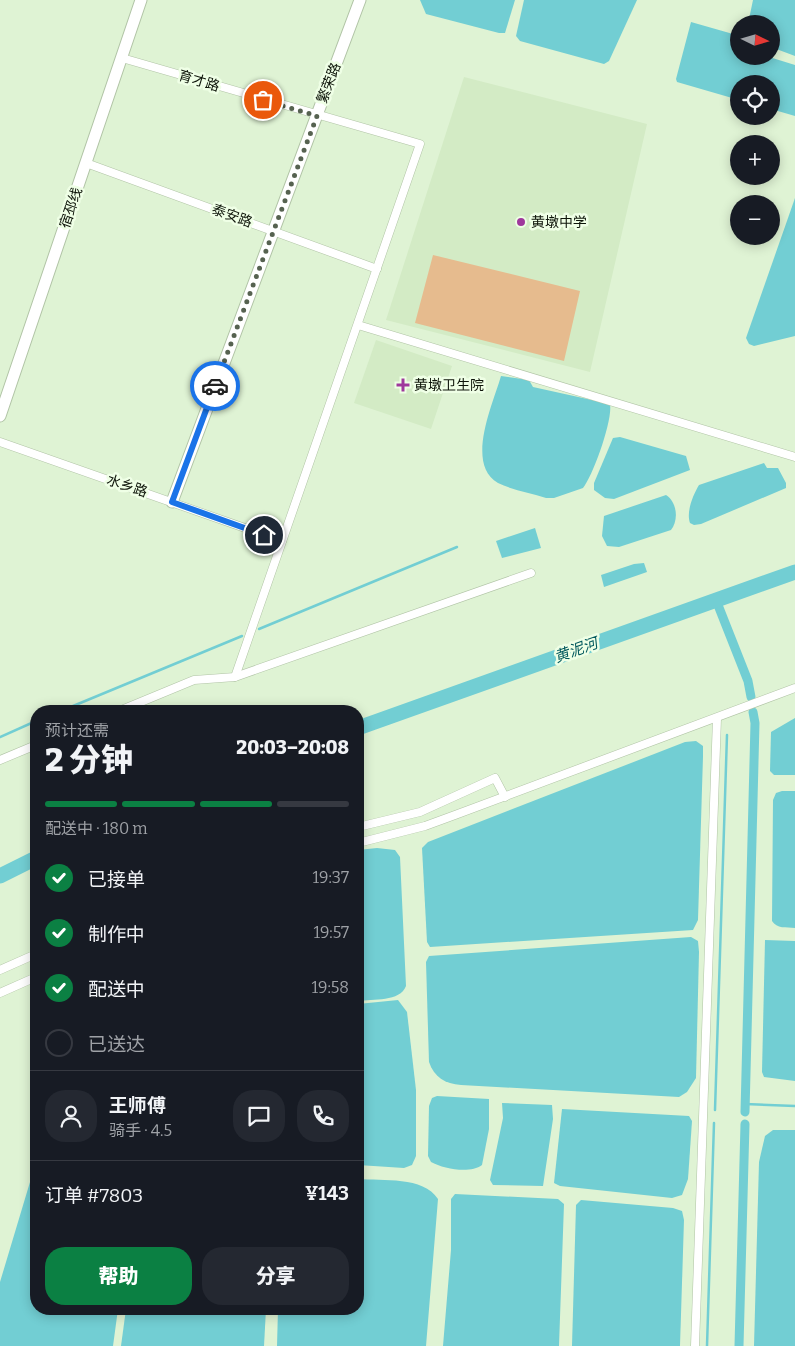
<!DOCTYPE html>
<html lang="zh">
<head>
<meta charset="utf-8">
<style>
	:root { --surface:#171b24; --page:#242831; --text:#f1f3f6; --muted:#9ea1a6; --line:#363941; --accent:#0b8043 }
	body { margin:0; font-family:Bitter,"Noto Sans SC",serif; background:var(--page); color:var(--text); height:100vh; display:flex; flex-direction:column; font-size:19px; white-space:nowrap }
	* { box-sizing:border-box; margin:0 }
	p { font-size:16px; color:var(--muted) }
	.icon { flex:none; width:28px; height:28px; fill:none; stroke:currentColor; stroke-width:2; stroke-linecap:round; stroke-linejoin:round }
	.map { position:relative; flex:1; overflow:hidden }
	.side { position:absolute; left:30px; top:705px; width:334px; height:610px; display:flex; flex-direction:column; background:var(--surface); border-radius:20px; box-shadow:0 2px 12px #0003 }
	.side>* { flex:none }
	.needle { width:32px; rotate:95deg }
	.tools { position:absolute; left:730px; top:15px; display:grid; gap:10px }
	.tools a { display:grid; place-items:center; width:50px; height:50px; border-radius:50%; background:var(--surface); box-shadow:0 2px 12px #0003; font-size:25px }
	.pin { position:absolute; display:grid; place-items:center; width:42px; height:42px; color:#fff; margin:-21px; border:2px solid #fff; border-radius:50%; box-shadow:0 1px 5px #0007 }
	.courier { position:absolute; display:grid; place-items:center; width:50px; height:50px; margin:-25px; border:4px solid #1a73e8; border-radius:50%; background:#fff; color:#222; box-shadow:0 1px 6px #0007 }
	.summary em { font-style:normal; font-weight:800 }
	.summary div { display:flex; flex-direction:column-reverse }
	.summary { display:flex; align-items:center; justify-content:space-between; height:85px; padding:0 15px }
	h1 { font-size:32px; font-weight:800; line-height:38px }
	.bar { display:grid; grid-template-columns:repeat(4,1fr); gap:8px 5px; align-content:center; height:60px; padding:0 15px }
	.bar i { height:6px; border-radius:4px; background:var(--line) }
	.bar .current { background:var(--accent) }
	.bar p { grid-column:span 4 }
	.line { display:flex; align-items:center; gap:12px; padding:0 15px; border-top:1px solid var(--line) }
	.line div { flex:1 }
	.round { display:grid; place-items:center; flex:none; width:52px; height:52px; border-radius:20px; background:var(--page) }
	ol { padding:0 15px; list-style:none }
	li { display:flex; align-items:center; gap:15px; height:55px }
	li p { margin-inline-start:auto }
	li .icon { padding:5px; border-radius:50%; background:var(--accent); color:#fff; stroke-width:4 }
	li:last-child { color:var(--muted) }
	li i { width:28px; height:28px; border:2px solid var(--line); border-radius:50% }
	.button { display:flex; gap:10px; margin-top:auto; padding:10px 15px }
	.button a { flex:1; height:58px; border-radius:20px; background:var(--accent); color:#fff; font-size:20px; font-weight:800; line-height:58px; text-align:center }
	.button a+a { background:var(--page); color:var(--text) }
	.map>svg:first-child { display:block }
</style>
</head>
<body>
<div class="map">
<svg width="795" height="1346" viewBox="0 0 795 1346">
	<rect width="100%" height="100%" fill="#dff3d4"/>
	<g fill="#d3ebc5">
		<path d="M464,77L647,124L590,372L386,320Z"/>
		<path d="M376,340L452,366L431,429L354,403Z"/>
	</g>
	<path fill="#e6bb8e" d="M433,255L580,291L564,361L415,323Z"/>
	<g fill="#72ced3">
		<path d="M420,0H515L505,33H499L426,14Z"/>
		<path d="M524,0H637L609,61L604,64L520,41L516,36Z"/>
		<path d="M753,0H795V56L771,47V24H748Z"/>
		<path d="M691,22L733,34L736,38L739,56H766L795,65V116L771,109V84H739V100L677,82L676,79Z"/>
		<path d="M795,198V336L754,346L749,344L746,338Z"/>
		<path d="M501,376L529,380L533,387L610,404C613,420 593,476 583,488L554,498H546C531,493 512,490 498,483C465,464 493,404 501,376Z"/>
		<path d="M620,437L686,456L690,470L614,499L605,498L594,490V483L613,438Z"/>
		<path d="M764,463L767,468H778L786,483V488L701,524L694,525L690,523C686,512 693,495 699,485Z"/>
		<path d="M666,495C677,502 679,520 671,530L619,547L607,546L602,536L604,516Z"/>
		<path d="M535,528L541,548L502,558L496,541Z"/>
		<path d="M644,563L647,572L604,587L601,575L634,564Z"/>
		<path d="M795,718V775H774L770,771L771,732Z"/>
		<path d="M696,741L703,746V756L698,920L693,930L430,947L427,942L422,848L428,842L685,742Z"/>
		<path d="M782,791H795V928C786,927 777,929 772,921L773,800L776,793Z"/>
		<path d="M377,848L395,850L400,857L406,986C400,1002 373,999 358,1001V850Z"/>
		<path d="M691,937L698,941L699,952L696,1078L687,1092L679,1097L461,1085C445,1084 434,1077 429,1062L426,962L429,956Z"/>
		<path d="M765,940L795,941V1081L764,1077L762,1072Z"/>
		<path d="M398,1000L407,1012L416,1090V1156L412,1165L404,1168L358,1165V1004Z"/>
		<path d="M437,1096L489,1099V1129L482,1165C470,1174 444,1169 431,1162L428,1156L429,1106L432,1098Z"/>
		<path d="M502,1103L552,1105L553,1119L543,1186L493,1185L490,1180L503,1118Z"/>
		<path d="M562,1109L689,1116L692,1121L688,1179L682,1195L672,1198L560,1186L554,1183Z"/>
		<path d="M773,1130H795V1346H754L759,1162L765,1136Z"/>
		<path d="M36,1162V1309H118L113,1346H0V1282Z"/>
		<path d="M358,1179C383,1181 423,1176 438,1199L426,1346H277L278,1309H358Z"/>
		<path d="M455,1194L558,1199L564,1204L559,1346H443L451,1250V1199Z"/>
		<path d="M581,1200L673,1208L682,1211L684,1220L680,1346H572L576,1205Z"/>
		<path d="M126,1309H266L264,1346H121Z"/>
	</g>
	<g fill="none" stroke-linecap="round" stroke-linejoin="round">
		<g stroke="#72ced3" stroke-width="2.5">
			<path d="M259,629L457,547"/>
			<path d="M61,711L242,636"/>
			<path d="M0,737L36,721"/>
			<path d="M745,1104L795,1106"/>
			<path d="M715,1110L727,735"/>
			<path d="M707,1346L714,1123"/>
		</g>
		<g stroke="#72ced3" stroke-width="9">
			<path d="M716,600L748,681L751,697"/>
			<path d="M745,1112L755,723L753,712"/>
			<path d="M739,1346L745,1124"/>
		</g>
		<g stroke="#72ced3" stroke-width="15">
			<path d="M358,728L795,572"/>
			<path d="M0,876L36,858"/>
		</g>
		<g stroke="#b1c4a6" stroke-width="9">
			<g id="street">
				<path d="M122,58L420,144L235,677"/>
				<path d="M86,163L377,269"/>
				<path d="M358,325L795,457"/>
				<path d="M0,442L282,541"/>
				<path d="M119,711L194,680L235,677L531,573"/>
				<path d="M0,760L36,745"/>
				<path d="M358,827L420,812L495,778L505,797"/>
				<path d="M358,843L425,826L455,815L795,688"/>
				<path d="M0,970L36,954"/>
				<path d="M0,993L36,977"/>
				<path d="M695,1346L717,718"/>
			</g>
		</g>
		<g stroke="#b1c4a6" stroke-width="13">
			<g id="secondary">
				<path d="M0,416L141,0"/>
				<path d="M172,502L360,0"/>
			</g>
		</g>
		<use href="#street" stroke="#fff" stroke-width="8"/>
		<use href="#secondary" stroke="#fff" stroke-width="11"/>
	</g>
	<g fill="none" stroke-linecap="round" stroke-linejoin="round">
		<path stroke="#566250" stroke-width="5" stroke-dasharray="0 9" d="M215,386L317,116L263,100"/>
		<path stroke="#1a73e8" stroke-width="6" d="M215,386L172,502L264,535"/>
	</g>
	<g fill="#9f389c" stroke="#efffe6" stroke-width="2">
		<circle cx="521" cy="222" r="5"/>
		<path d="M400.5 377.5h5v5h5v5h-5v5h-5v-5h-5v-5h5z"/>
	</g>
	<g text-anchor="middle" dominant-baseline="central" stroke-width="5" stroke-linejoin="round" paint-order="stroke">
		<g font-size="14" fill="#0d1409" stroke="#efffe6">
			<text transform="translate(199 81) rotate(17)">育才路</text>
			<text transform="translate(329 83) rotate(-69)">繁荣路</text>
			<text transform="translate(71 208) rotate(-71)">宿邳线</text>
			<text transform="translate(232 216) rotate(20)">泰安路</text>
			<text transform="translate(127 486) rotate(19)">水乡路</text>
		</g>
		<g font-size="14" fill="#0d1409" stroke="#efffe6" text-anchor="start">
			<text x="531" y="222">黄墩中学</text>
			<text x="414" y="385">黄墩卫生院</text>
		</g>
		<g font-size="15" font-style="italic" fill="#02595d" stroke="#efffe6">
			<text transform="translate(576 650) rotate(-20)">黄泥河</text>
		</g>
	</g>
</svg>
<div class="tools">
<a><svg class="needle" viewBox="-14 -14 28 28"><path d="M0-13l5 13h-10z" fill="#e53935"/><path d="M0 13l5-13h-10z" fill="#9ea1a6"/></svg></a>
<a><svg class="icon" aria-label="locate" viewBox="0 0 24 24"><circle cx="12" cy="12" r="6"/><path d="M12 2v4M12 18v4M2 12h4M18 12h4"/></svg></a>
<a>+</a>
<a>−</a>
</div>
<div class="pin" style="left:263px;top:100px;background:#ea580c"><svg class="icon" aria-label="bag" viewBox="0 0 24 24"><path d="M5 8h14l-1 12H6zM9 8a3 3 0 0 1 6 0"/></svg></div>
<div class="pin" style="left:264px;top:535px;background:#1f2937"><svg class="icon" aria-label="home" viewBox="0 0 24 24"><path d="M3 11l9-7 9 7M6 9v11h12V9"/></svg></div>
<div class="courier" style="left:215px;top:386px"><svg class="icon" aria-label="car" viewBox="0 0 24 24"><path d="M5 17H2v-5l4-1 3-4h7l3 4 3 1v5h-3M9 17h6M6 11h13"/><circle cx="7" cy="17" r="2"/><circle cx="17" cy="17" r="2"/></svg></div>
<section class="side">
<div class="summary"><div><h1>2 分钟</h1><p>预计还需</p></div><em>20:03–20:08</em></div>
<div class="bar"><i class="current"></i><i class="current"></i><i class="current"></i><i></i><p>配送中 · 180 m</p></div>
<ol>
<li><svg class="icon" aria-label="check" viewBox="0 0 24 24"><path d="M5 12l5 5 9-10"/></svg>已接单<p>19:37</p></li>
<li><svg class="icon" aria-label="check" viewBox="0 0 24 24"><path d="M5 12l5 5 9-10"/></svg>制作中<p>19:57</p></li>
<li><svg class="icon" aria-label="check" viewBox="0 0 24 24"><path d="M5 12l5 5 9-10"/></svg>配送中<p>19:58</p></li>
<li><i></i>已送达</li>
</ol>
<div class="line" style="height:90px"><a class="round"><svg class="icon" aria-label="person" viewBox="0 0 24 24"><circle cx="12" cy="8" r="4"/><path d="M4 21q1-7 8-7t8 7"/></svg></a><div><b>王师傅</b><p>骑手 · 4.5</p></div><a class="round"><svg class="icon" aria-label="chat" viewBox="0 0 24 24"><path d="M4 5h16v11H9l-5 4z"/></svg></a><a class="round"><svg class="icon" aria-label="phone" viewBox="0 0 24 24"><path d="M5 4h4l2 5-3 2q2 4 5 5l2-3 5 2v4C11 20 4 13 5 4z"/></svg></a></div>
<div class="line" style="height:65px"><div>订单 #7803</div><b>¥143</b></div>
<div class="button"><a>帮助</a><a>分享</a></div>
</section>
</div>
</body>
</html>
